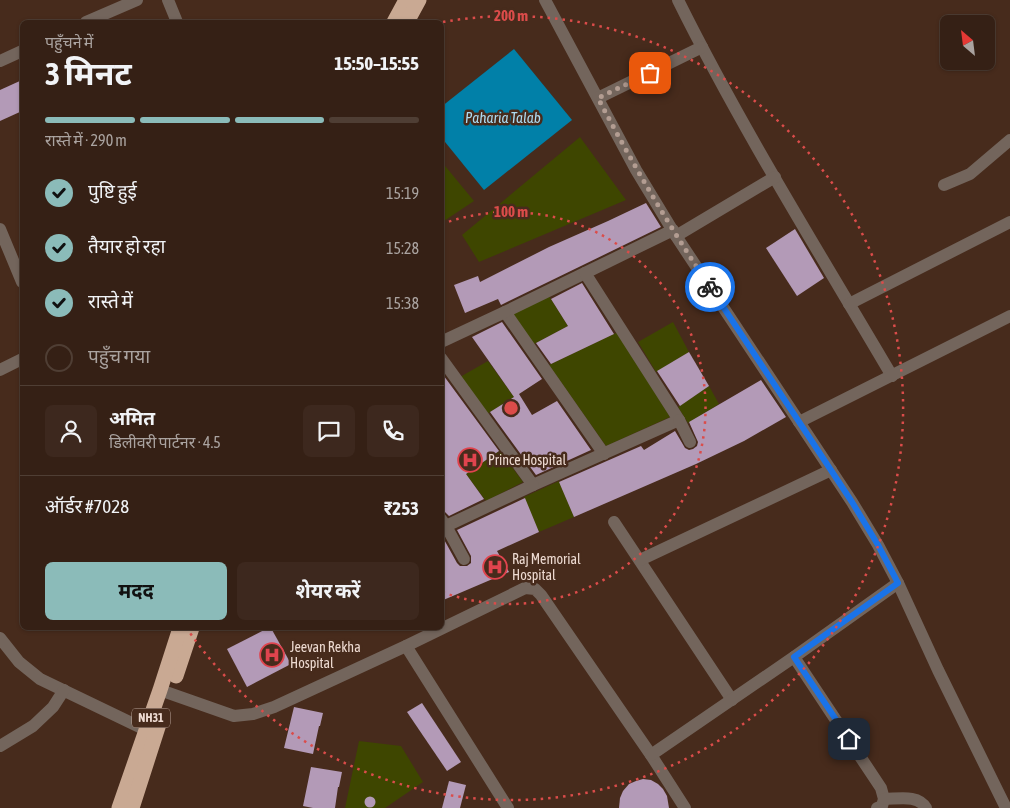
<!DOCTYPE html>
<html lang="hi">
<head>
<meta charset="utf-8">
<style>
	:root { --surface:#352015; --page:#3d281e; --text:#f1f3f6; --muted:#aaa3a0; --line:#4f3e34; --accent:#8bbbb9 }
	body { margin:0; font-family:"Asap Condensed","Noto Sans Devanagari",sans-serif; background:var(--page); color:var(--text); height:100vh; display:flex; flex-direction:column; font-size:19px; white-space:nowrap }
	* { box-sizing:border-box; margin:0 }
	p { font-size:16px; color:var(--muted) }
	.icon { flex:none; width:28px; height:28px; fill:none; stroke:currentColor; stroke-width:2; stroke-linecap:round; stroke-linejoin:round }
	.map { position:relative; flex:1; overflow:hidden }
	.details { position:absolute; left:20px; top:20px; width:424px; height:610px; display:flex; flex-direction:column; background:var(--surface); border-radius:8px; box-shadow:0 1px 4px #0004,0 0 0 1px var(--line) }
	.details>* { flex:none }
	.needle { width:32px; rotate:332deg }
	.fabs { position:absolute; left:940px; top:15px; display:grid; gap:10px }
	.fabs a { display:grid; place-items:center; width:55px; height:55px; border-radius:8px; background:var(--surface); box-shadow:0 1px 4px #0004,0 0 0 1px var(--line); font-size:25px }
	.pin { position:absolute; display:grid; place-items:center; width:42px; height:42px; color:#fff; margin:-21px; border-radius:10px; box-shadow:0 2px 8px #0006 }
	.courier { position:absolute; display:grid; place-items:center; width:50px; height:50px; margin:-25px; border:4px solid #1a73e8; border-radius:50%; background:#fff; color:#222; box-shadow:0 1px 6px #0007 }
	.summary em { font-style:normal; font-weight:700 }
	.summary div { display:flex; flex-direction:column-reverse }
	.summary { display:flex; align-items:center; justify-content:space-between; height:85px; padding:0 25px }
	h1 { font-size:32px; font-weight:700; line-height:38px }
	.bar { display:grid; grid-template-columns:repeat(4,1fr); gap:8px 5px; align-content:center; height:60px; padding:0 25px }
	.bar i { height:6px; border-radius:4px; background:var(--line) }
	.bar .current { background:var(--accent) }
	.bar p { grid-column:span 4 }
	.line { display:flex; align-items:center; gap:12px; padding:0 25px; border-top:1px solid var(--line) }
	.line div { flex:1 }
	.round { display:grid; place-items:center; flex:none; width:52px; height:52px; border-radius:8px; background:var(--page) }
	ol { padding:0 25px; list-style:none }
	li { display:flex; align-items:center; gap:15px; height:55px }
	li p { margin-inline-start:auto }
	li .icon { padding:5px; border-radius:50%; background:var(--accent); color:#111; stroke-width:4 }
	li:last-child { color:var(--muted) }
	li i { width:28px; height:28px; border:2px solid var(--line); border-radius:50% }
	.cta { display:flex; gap:10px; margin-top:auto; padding:10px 25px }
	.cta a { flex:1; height:58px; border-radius:8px; background:var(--accent); color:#111; font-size:20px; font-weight:700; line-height:58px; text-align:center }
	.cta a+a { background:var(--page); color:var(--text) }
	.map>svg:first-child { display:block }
</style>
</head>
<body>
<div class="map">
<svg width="1010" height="808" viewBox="0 0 1010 808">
	<rect width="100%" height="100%" fill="#472b1c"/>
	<g fill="#3e4600">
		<path d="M580,137L626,200L479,262L462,235Z"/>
		<path d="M441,161L474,201L441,223Z"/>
		<path d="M549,296L568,326L534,344L513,314Z"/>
		<path d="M673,322L689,352L656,372L638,342Z"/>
		<path d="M618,332L670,417L606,446L549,365Z"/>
		<path d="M488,361L514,397L487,414L460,377Z"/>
		<path d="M709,386L719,404L688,423L678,407Z"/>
		<path d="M500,451L523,482L486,501L466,474Z"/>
		<path d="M559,481L574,517L539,532L524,497Z"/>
		<path d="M359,741L401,746L423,782L385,808H345Z"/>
	</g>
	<path fill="#0180a8" d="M514,49L572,120L484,190L441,137V107Z"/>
	<g fill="#b39ab7">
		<path d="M22,80V111L0,121V90Z"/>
		<path d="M646,203L661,227L501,305L498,299L465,313L454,285L478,276L480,282L549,247L608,221Z"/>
		<path d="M795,229L824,278L797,296L766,248Z"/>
		<path d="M582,283L614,334L551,364L536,343L568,326L551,299Z"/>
		<path d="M502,322L542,379L519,394L532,415L557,401L591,450L536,475L490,412L514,397L472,337Z"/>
		<path d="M689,352L709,386L680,406L657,371Z"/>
		<path d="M441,372L499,451L466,474L484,499L449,516L445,512L441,511Z"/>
		<path d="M761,380L786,417L744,441L696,464L574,517L559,482L641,446L644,450L675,431L685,448L689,450L693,449L697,446L698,442L689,422Z"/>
		<path d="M525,498L539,532L497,551L509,572L441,601V534L457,563L460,566H467L471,563V556L457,530Z"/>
		<path d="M268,628H271L291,664L247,687L227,649Z"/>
		<path d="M422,703L461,762L447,771L407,712Z"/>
		<path d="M294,707L323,713L320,726H319L313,754L284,748Z"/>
		<path d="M311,767L342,772L339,787H338L335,808H313L303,806Z"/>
		<path d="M643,779L651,780L658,784L663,789L667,796L669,808H619L620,798L623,791L629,784L636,781Z"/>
		<path d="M449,781L466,785L460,808H442Z"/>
		<circle cx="370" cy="802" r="5.5"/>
	</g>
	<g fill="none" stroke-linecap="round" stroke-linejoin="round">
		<g stroke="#73655c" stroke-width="12">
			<path d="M168,0L177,22"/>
			<path d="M545,0L636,170L676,236L852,502L878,545L898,583L938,670L1006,808"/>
			<path d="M678,0C742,129 819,252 892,376"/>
			<path d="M86,22L137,0"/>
			<path d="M0,61L22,51"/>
			<path d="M598,98L702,47"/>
			<path d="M944,185L970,174L1010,140"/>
			<path d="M0,229L22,282"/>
			<path d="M676,236L775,177"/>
			<path d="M585,273L505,312L604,454"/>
			<path d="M849,304L1010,222"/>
			<path d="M441,342L505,312"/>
			<path d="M441,358L533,485L679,420L585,273L673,230"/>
			<path d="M0,370L22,359"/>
			<path d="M679,420L690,442"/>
			<path d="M799,422L1010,316"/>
			<path d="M441,519L446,526L533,485"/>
			<path d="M614,522L732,700"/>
			<path d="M446,526L464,559"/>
			<path d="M640,560L831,470"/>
			<path d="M0,638L19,662L40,679L146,730"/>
			<path d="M406,646L508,808"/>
			<path d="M794,657L881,788L884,799L882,806L877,808"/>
			<path d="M160,690L234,716L253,714L274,707L406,646L525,588L535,589L541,595L651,755L685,808"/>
			<path d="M0,746L33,726L53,707L64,690"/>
			<path d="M651,755L794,657L898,583"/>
			<path d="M884,799C898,799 918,794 926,808"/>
		</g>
		<g stroke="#c9a993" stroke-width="15">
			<path d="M394,22L406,0"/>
			<path d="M407,22L419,0"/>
			<path d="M176,676L192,628"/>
			<path d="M119,808L160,690L180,628"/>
			<path d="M132,808L160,721"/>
		</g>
	</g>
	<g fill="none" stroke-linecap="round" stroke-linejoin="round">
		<path stroke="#b39d92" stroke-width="5" stroke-dasharray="0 9" d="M650,73L598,98C632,163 669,226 710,287"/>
		<path stroke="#1a73e8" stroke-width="6" d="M710,287L852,502L878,545L898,583L794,657L849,739"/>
	</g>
	<g fill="none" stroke="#db4c4a" stroke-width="2.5" stroke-dasharray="2.5 5">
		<path d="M442 224A196 196 0 1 1 442 592"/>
		<path d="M443 22A392 392 0 1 1 188 630"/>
	</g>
	<defs>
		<g id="hospital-ring" transform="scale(1.25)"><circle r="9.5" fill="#472b1c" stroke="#e0444e" stroke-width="1.5"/><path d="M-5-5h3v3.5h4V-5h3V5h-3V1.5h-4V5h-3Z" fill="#e0444e"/></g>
	</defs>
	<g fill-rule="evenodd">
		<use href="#hospital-ring" x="470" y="460"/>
		<use href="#hospital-ring" x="495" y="567"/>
		<use href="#hospital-ring" x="272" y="655"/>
	</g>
	<g text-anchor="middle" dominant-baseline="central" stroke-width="5" stroke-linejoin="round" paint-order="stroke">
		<rect fill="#472b1c" stroke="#bba69b" stroke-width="1" x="132" y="708.5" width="38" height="19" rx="4"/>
		<g font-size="12" font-weight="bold" fill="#eddad1">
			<text x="151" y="718">NH31</text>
		</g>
		<g font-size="14" fill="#eddad1" stroke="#472b1c" text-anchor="start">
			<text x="488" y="460">Prince Hospital</text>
			<text x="512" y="559">Raj Memorial<tspan x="512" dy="16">Hospital</tspan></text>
			<text x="290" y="647">Jeevan Rekha<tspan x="290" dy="16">Hospital</tspan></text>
		</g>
		<g font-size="15" font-style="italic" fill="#aedbf1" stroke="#472b1c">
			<text x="503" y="117">Paharia Talab</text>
		</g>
	</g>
	<circle cx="511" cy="408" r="8" fill="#db4c4a" stroke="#472b1c" stroke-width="2.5"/>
	<g font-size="15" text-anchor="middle" font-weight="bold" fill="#db4c4a" stroke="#472b1c" stroke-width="5" stroke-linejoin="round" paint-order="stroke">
		<text x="511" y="21">200 m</text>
		<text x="511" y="217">100 m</text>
	</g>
</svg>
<div class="fabs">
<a><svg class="needle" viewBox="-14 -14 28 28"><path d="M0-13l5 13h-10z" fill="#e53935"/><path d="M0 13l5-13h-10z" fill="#aaa3a0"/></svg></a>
</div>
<div class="pin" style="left:650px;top:73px;background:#ea580c"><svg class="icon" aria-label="bag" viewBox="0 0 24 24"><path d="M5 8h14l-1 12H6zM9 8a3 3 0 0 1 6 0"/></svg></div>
<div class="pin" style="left:849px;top:739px;background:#1f2937"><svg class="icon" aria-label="home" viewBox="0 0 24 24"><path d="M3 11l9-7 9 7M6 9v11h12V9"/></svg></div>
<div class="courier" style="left:710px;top:287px"><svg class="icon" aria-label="bike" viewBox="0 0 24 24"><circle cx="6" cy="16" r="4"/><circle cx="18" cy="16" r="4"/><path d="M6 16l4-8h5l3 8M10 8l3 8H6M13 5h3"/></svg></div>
<section class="details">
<div class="summary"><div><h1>3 मिनट</h1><p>पहुँचने में</p></div><em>15:50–15:55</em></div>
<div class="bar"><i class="current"></i><i class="current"></i><i class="current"></i><i></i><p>रास्ते में · 290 m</p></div>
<ol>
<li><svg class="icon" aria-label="check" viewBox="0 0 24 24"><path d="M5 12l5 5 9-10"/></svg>पुष्टि हुई<p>15:19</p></li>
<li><svg class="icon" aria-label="check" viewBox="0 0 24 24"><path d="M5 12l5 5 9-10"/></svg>तैयार हो रहा<p>15:28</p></li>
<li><svg class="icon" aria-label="check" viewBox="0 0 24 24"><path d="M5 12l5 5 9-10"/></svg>रास्ते में<p>15:38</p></li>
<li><i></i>पहुँच गया</li>
</ol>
<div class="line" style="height:90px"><a class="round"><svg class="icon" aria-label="person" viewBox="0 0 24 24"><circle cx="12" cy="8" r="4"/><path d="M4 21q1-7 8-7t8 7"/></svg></a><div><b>अमित</b><p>डिलीवरी पार्टनर · 4.5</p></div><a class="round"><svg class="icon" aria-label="chat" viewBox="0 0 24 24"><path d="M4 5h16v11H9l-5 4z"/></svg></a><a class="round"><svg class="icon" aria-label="phone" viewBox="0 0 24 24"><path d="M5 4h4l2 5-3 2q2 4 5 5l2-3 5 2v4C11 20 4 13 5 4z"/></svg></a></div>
<div class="line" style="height:65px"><div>ऑर्डर #7028</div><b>₹253</b></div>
<div class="cta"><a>मदद</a><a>शेयर करें</a></div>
</section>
</div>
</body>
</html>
